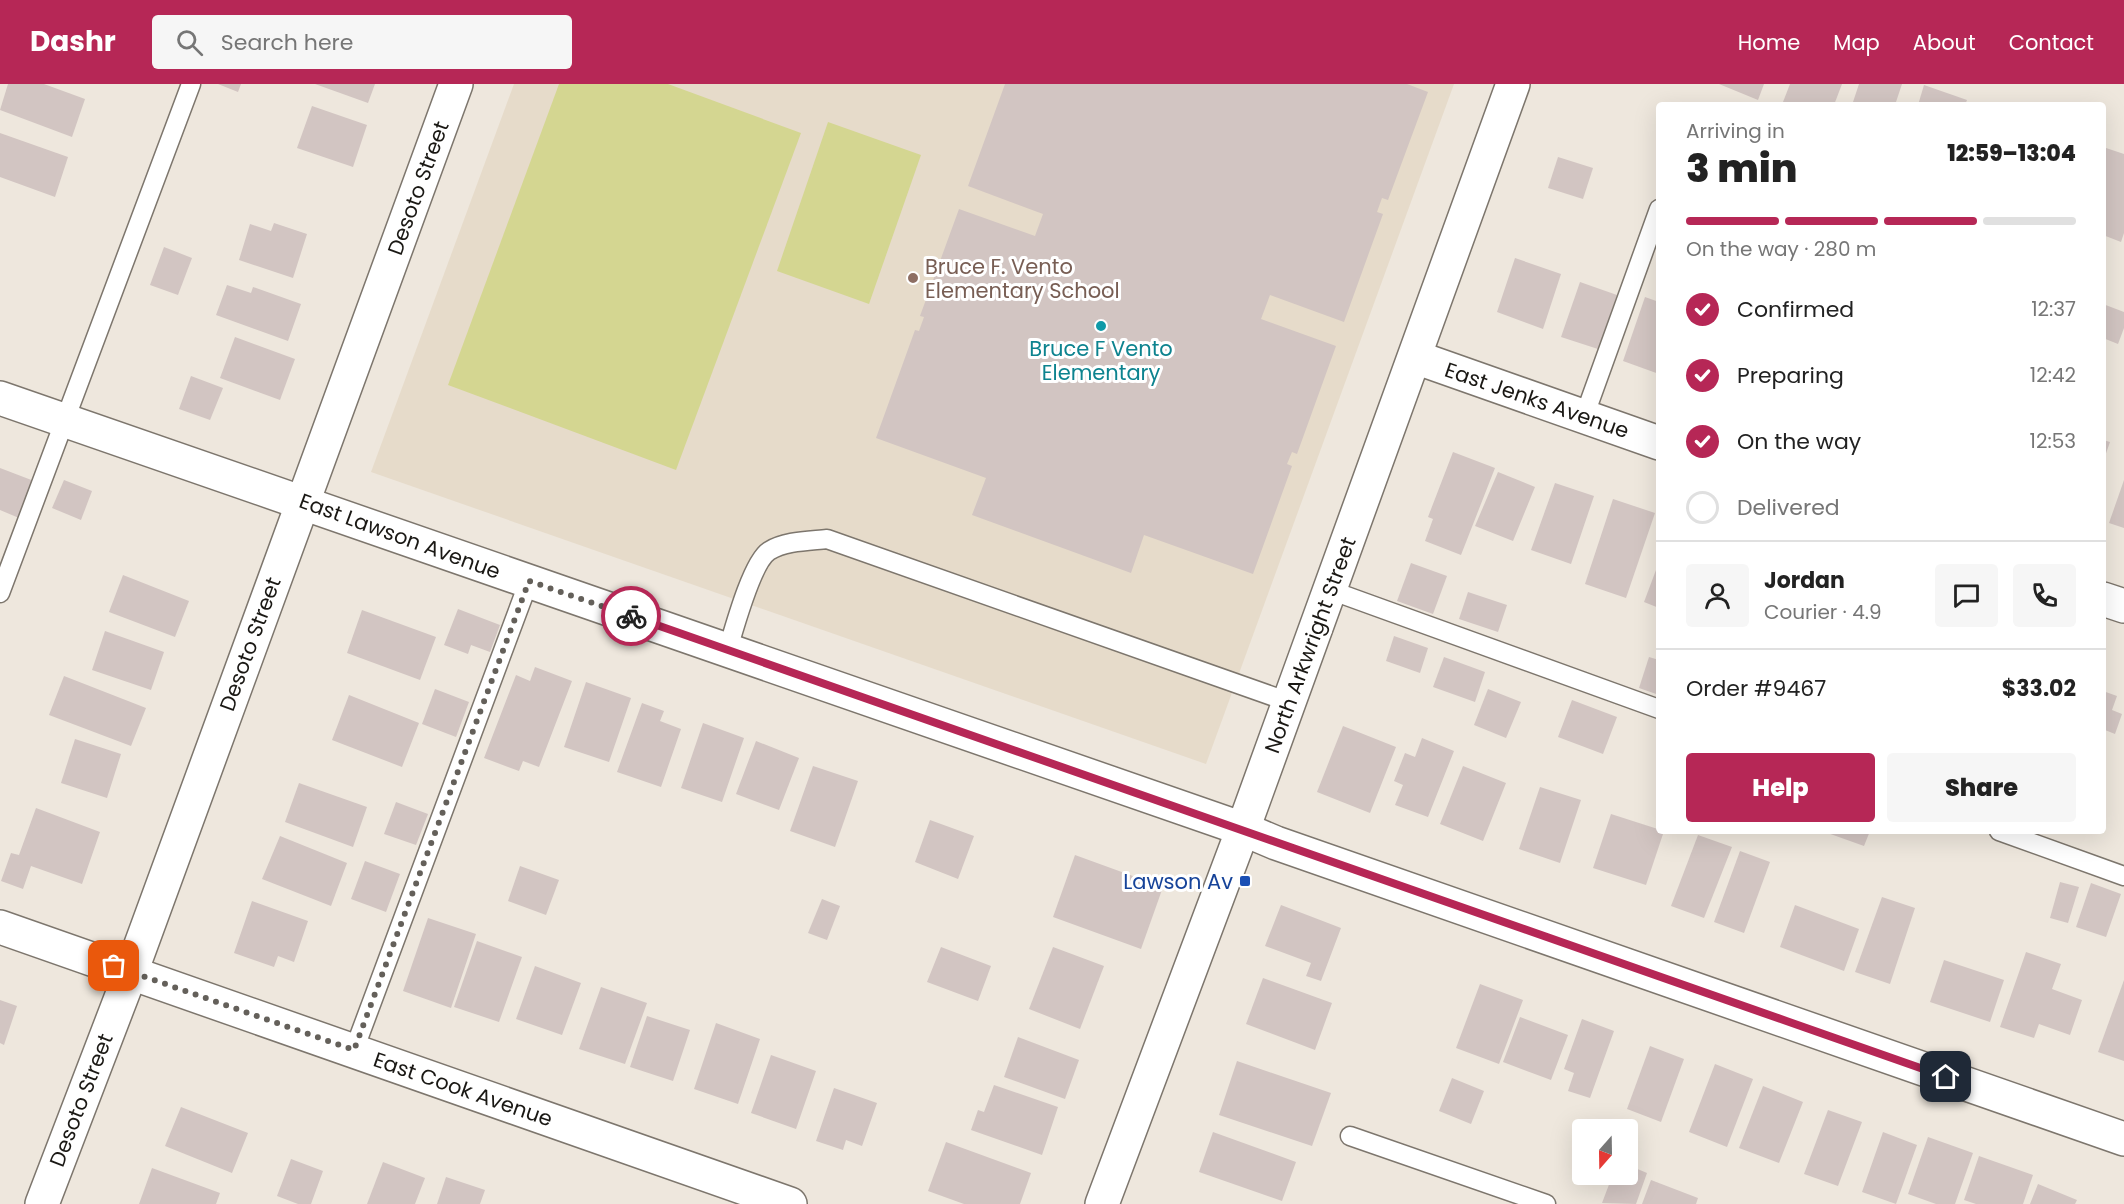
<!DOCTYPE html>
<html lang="en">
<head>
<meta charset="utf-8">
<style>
	:root { --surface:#fff; --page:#f6f6f6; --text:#222; --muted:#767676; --line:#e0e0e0; --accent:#b62756 }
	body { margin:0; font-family:Poppins,sans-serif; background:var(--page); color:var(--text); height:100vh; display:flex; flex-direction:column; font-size:22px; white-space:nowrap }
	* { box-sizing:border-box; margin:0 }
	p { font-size:20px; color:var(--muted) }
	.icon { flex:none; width:33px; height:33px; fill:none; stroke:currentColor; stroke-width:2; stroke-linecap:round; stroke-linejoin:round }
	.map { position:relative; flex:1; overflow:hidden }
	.sheet { position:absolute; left:1656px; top:18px; width:450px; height:732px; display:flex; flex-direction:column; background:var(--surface); border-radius:6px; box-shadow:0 6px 24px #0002 }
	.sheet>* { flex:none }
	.needle { width:39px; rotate:200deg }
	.controls { position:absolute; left:1572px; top:1035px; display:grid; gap:12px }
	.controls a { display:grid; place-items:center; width:66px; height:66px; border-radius:6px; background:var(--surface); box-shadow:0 6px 24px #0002; font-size:30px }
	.pin { position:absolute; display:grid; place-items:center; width:51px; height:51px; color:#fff; margin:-26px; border-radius:12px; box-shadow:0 3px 9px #0006 }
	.courier { position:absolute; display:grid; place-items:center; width:60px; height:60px; margin:-30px; border:4px solid #b62756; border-radius:50%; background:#fff; color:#222; box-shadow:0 2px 8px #0007 }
	.head em { font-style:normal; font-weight:800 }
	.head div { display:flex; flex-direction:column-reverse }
	.head { display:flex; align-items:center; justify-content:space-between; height:102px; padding:0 30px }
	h1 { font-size:39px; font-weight:800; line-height:45px }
	.bar { display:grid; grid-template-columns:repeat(4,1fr); gap:9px 6px; align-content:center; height:72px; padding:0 30px }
	.bar i { height:8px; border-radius:4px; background:var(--line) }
	.bar .current { background:var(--accent) }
	.bar p { grid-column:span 4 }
	.line { display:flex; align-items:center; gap:15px; padding:0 30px; border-top:2px solid var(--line) }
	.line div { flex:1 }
	.round { display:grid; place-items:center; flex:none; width:63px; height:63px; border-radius:6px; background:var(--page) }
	ol { padding:0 30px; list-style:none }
	li { display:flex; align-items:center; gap:18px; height:66px }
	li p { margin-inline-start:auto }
	li .icon { padding:6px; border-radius:50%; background:var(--accent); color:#fff; stroke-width:4 }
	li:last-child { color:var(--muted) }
	li i { width:33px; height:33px; border:3px solid var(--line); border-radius:50% }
	.action { display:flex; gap:12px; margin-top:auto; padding:12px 30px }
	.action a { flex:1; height:69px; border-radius:6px; background:var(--accent); color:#fff; font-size:24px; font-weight:800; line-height:69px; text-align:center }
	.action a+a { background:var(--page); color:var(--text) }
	header { display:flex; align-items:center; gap:36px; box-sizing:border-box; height:84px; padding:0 30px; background:var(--accent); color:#fff }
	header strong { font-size:28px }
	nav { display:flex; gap:33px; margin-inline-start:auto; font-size:21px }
	.search { width:420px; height:54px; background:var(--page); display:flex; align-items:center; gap:15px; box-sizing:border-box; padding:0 21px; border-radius:6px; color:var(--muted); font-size:22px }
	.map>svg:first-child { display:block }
</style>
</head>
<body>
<header>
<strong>Dashr</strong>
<div class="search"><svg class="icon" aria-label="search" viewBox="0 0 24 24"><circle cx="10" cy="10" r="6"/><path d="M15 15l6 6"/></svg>Search here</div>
<nav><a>Home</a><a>Map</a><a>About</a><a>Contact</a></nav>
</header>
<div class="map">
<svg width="2124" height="1120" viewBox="0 0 2124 1120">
	<rect width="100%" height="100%" fill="#eee7dd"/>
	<path fill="#e6dbca" d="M514,0H1454L1206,680L371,388Z"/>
	<g fill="#d4d691">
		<path d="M559,0H668L801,49L676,386L448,301Z"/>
		<path d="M828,38L921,71L869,220L777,187Z"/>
	</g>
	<g fill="#d2c5c2">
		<path d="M8,0H44L85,15L72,53L0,26Z"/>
		<path d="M218,0H241L238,8Z"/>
		<path d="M315,0H375L368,19Z"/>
		<path d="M1005,0H1407L1428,8L1388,116L1382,114L1377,128L1383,130L1344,238L1270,211L1261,235L1336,262L1297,370L1292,368L1287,380L1292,382L1253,490L1144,451L1131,489L972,431L986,394L876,354L915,246L919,247L924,233L920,232L959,125L1035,152L1043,130L968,102Z"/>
		<path d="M1719,0H1764L1758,16Z"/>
		<path d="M1790,0H1842L1834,21H1790L1783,18Z"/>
		<path d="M1859,0H1902L1895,21H1852Z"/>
		<path d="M1924,1L1967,16L1965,21H1918Z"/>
		<path d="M312,22L367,41L353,83L297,64Z"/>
		<path d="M0,49L68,73L55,113L0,93Z"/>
		<path d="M2103,63L2124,70V149L2121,158L2103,151Z"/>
		<path d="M1558,73L1593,84L1583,115L1548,104Z"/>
		<path d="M274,139L307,150L293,194L239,176L250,140L271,147Z"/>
		<path d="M164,163L192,174L178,211L150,201Z"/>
		<path d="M1515,174L1561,190L1543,245L1497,228Z"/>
		<path d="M1580,198L1617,211L1598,265L1561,253Z"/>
		<path d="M227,201L251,209L253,203L301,220L288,257L216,231Z"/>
		<path d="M1645,213L1659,218V290L1623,277Z"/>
		<path d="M2103,220L2124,228V244L2118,260L2103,254Z"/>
		<path d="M235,253L295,275L280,316L220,294Z"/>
		<path d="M191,292L223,304L210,336L179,325Z"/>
		<path d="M2103,356L2110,358L2103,378Z"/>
		<path d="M1453,368L1495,384L1461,471L1425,457L1433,435L1428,433Z"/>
		<path d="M0,384L34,397L19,434L0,426Z"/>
		<path d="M1498,388L1535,403L1513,457L1475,442Z"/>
		<path d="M64,396L92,407L81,436L52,424Z"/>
		<path d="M2124,396V444L2109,439Z"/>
		<path d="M1555,399L1594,412L1571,480L1531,466Z"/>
		<path d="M1613,415L1655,429L1626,514L1585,500Z"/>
		<path d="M1659,478V524L1644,518Z"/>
		<path d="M1411,479L1447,492L1433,530L1397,517Z"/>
		<path d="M123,491L189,517L175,553L109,528Z"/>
		<path d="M1468,508L1507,521L1498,548L1459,535Z"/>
		<path d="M458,525L500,541L490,568L471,561L468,570L444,561Z"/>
		<path d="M362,526L436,553L420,596L347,569Z"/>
		<path d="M105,547L164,568L151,606L92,586Z"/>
		<path d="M1394,552L1428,564L1420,589L1386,577Z"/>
		<path d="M1444,573L1485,588L1475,618L1433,603Z"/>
		<path d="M1649,573L1659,576V611L1639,604Z"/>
		<path d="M535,583L572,597L539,683L523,677L519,687L484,674L516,591L530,597Z"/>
		<path d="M64,592L146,624L131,662L49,631Z"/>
		<path d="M586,598L631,614L609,678L564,663Z"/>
		<path d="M435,605L469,618L456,653L422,640Z"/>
		<path d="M1488,605L1521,618L1506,654L1474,641Z"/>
		<path d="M2103,607L2117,612L2112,626L2122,630L2115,650L2105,646L2103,650Z"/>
		<path d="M349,611L419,639L402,683L332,656Z"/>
		<path d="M1572,616L1617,633L1603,670L1558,653Z"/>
		<path d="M642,619L664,627L660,637L681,645L661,703L617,688Z"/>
		<path d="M703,639L744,654L722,718L681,704Z"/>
		<path d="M1343,642L1396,663L1370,729L1317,708Z"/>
		<path d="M1422,654L1454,667L1428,733L1395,721L1403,701L1394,697L1405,669L1415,673Z"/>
		<path d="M75,655L121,670L107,714L61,699Z"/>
		<path d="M756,657L799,674L779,726L736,710Z"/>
		<path d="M813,682L858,697L835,763L790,747Z"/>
		<path d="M1463,682L1506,699L1483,757L1440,740Z"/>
		<path d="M299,699L367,723L353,763L285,738Z"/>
		<path d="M1540,703L1581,716L1560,779L1519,765Z"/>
		<path d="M396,718L428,730L416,761L384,750Z"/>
		<path d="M36,724L100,748L82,800L31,782L23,805L1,797L11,769L19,771Z"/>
		<path d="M1611,730L1664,747L1646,801L1593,784Z"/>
		<path d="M930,736L974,752L958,795L915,778Z"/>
		<path d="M1822,747H1870L1864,762Z"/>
		<path d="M1698,751L1732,763L1704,834L1671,822Z"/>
		<path d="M280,752L347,779L331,822L262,795Z"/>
		<path d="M1740,767L1770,778L1744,849L1714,838Z"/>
		<path d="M1075,771L1163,803L1141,865L1053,833Z"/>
		<path d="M365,777L400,790L386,828L351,815Z"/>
		<path d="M520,782L559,796L546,831L508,817Z"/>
		<path d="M2060,798L2079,803L2068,839L2050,834Z"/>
		<path d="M2091,799L2121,810L2106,853L2076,843Z"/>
		<path d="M1882,813L1915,824L1890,900L1855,888Z"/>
		<path d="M822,815L840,822L827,856L808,849Z"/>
		<path d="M252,817L308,837L294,878L278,872L274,883L234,869Z"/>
		<path d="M1281,821L1341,844L1321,897L1306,892L1311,879L1265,862Z"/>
		<path d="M1795,821L1859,845L1844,887L1780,863Z"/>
		<path d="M428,834L476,850L451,924L403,907Z"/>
		<path d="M477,857L522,873L499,938L454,923Z"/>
		<path d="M941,863L991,882L978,917L927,898Z"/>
		<path d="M1053,863L1104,882L1080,945L1029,925Z"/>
		<path d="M2026,868L2061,880L2052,905L2082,916L2070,951L2039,940L2034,954L2000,943Z"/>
		<path d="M1944,876L2004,896L1990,938L1930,918Z"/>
		<path d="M535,882L581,899L562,951L516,935Z"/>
		<path d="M1263,894L1332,919L1315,966L1246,940Z"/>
		<path d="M2124,896V977L2098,968Z"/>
		<path d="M1480,900L1523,916L1499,980L1456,964Z"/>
		<path d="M601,903L647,919L625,980L579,965Z"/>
		<path d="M0,916L17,922L4,961L0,959Z"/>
		<path d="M647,932L690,946L673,997L630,983Z"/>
		<path d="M1520,933L1568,951L1551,996L1503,978Z"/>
		<path d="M1582,935L1614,947L1590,1014L1568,1007L1574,989L1564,985Z"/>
		<path d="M716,939L760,955L738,1020L694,1005Z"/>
		<path d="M1018,953L1079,976L1065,1015L1004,993Z"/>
		<path d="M1650,962L1684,975L1661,1038L1627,1025Z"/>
		<path d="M771,971L816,987L796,1045L751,1029Z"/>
		<path d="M1237,977L1331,1009L1312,1062L1219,1031Z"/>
		<path d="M1715,980L1753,995L1727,1063L1689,1048Z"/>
		<path d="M1452,994L1484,1007L1471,1040L1439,1027Z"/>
		<path d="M994,1001L1058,1023L1042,1071L971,1046L978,1026L984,1028Z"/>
		<path d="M1763,1002L1803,1018L1779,1079L1739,1064Z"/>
		<path d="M834,1004L877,1019L862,1062L846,1056L843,1066L816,1057Z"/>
		<path d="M181,1023L248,1049L232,1089L165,1062Z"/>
		<path d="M1828,1026L1862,1038L1838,1102L1804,1090Z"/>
		<path d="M1213,1048L1296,1078L1282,1117L1199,1088Z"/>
		<path d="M1883,1048L1917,1061L1896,1120L1862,1108Z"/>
		<path d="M1928,1053L1973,1069L1955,1120H1936L1908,1110Z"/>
		<path d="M946,1058L1031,1089L1020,1120H964L928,1107Z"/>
		<path d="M1979,1072L2033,1091L2023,1120H1976L1964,1116Z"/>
		<path d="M291,1075L323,1087L311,1120H298L277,1112Z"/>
		<path d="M383,1078L425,1094L415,1120H367Z"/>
		<path d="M1628,1081L1647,1089L1636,1120L1602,1119L1613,1090H1628Z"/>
		<path d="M152,1084L220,1109L216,1120H139Z"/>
		<path d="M446,1093L485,1106L480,1120H437Z"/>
		<path d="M1651,1096L1698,1114L1696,1120H1642Z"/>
		<path d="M2038,1100L2077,1116L2075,1120H2030Z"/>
	</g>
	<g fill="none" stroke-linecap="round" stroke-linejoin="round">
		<g stroke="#7d766d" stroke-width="21">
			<g id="service">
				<path d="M1584,333L1659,125"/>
				<path d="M1330,506L1659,625"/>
				<path d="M0,509L191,0"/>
				<path d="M728,565C734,545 752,478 769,467C785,457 808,457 827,455L1289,618"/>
				<path d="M1999,747L2124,792"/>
				<path d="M354,966L529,497"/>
				<path d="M1350,1052L1546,1120"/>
			</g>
		</g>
		<g stroke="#7d766d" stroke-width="36">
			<g id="minor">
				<path d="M1415,273L1659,359"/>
				<path d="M0,314L1243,745L1276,759L2124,1055"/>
				<path d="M2103,515L2124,522"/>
				<path d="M0,843L790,1120"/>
				<path d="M42,1120L131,888L456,0"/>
			</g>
		</g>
		<g stroke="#7d766d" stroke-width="36">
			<path id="tertiary" d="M1102,1120L1243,745L1513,0"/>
		</g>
		<use href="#service" stroke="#fff" stroke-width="18"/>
		<use href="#minor" stroke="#fff" stroke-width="33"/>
		<use href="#tertiary" stroke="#fff" stroke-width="33"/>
	</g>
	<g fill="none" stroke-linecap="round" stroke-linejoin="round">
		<path stroke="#64605a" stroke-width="6" stroke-dasharray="0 10.8" d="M114,882L354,966L529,497L631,532"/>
		<path stroke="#b62756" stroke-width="8" d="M631,532L1946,993"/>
	</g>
	<circle fill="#8d6e63" stroke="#fff" stroke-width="2" cx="913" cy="194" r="6"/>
	<circle fill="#0f9aa8" stroke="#fff" stroke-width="2" cx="1101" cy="242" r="6"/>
	<rect fill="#1a4fb4" stroke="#fff" stroke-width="2" x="1239" y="791" width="12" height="12" rx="3"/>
	<g text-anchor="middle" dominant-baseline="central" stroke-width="6" stroke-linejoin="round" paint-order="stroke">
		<g font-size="21" fill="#1a1814" stroke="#fff">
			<text transform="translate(418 104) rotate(-70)">Desoto Street</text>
			<text transform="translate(1537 316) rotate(19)">East Jenks Avenue</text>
			<text transform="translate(400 452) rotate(20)">East Lawson Avenue</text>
			<text transform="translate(250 560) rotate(-70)">Desoto Street</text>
			<text transform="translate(1310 561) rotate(-70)">North Arkwright Street</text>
			<text transform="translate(463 1005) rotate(19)">East Cook Avenue</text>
			<text transform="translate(81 1016) rotate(-69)">Desoto Street</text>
		</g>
		<g font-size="21" fill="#785e54" stroke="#fff" text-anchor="start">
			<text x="925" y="182">Bruce F. Vento<tspan x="925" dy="24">Elementary School</tspan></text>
		</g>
		<g font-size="21" fill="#0d838f" stroke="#fff">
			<text x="1101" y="264">Bruce F Vento<tspan x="1101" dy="24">Elementary</tspan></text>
		</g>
		<g font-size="21" fill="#164399" stroke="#fff" text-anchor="end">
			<text x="1233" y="797">Lawson Av</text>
		</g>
	</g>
</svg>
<div class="controls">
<a><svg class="needle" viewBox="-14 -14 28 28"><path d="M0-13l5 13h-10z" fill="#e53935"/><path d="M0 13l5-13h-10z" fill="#767676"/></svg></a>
</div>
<div class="pin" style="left:114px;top:882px;background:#ea580c"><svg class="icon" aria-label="bag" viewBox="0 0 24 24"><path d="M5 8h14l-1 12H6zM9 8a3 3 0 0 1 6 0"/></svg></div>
<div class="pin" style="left:1946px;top:993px;background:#1f2937"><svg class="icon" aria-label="home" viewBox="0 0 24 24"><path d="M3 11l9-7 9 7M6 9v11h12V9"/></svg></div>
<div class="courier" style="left:631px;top:532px"><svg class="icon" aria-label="bike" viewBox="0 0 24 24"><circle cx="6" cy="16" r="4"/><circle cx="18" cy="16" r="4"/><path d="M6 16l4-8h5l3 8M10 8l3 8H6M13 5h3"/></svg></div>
<section class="sheet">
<div class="head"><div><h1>3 min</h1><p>Arriving in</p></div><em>12:59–13:04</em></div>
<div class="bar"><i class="current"></i><i class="current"></i><i class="current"></i><i></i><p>On the way · 280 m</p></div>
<ol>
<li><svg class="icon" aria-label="check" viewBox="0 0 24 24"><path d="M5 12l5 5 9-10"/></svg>Confirmed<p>12:37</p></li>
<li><svg class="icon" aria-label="check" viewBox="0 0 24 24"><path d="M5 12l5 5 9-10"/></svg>Preparing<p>12:42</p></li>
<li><svg class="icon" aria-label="check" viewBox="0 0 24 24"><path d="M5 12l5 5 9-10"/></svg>On the way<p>12:53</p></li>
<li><i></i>Delivered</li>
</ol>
<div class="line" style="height:108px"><a class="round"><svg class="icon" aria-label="person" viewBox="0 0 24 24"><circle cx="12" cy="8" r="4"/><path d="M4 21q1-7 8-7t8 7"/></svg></a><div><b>Jordan</b><p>Courier · 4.9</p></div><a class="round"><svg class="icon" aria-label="chat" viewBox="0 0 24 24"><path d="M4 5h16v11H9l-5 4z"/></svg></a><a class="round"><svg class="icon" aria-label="phone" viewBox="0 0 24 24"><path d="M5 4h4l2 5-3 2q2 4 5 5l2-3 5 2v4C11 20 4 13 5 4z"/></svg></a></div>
<div class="line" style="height:78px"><div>Order #9467</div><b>$33.02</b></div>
<div class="action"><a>Help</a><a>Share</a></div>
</section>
</div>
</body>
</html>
